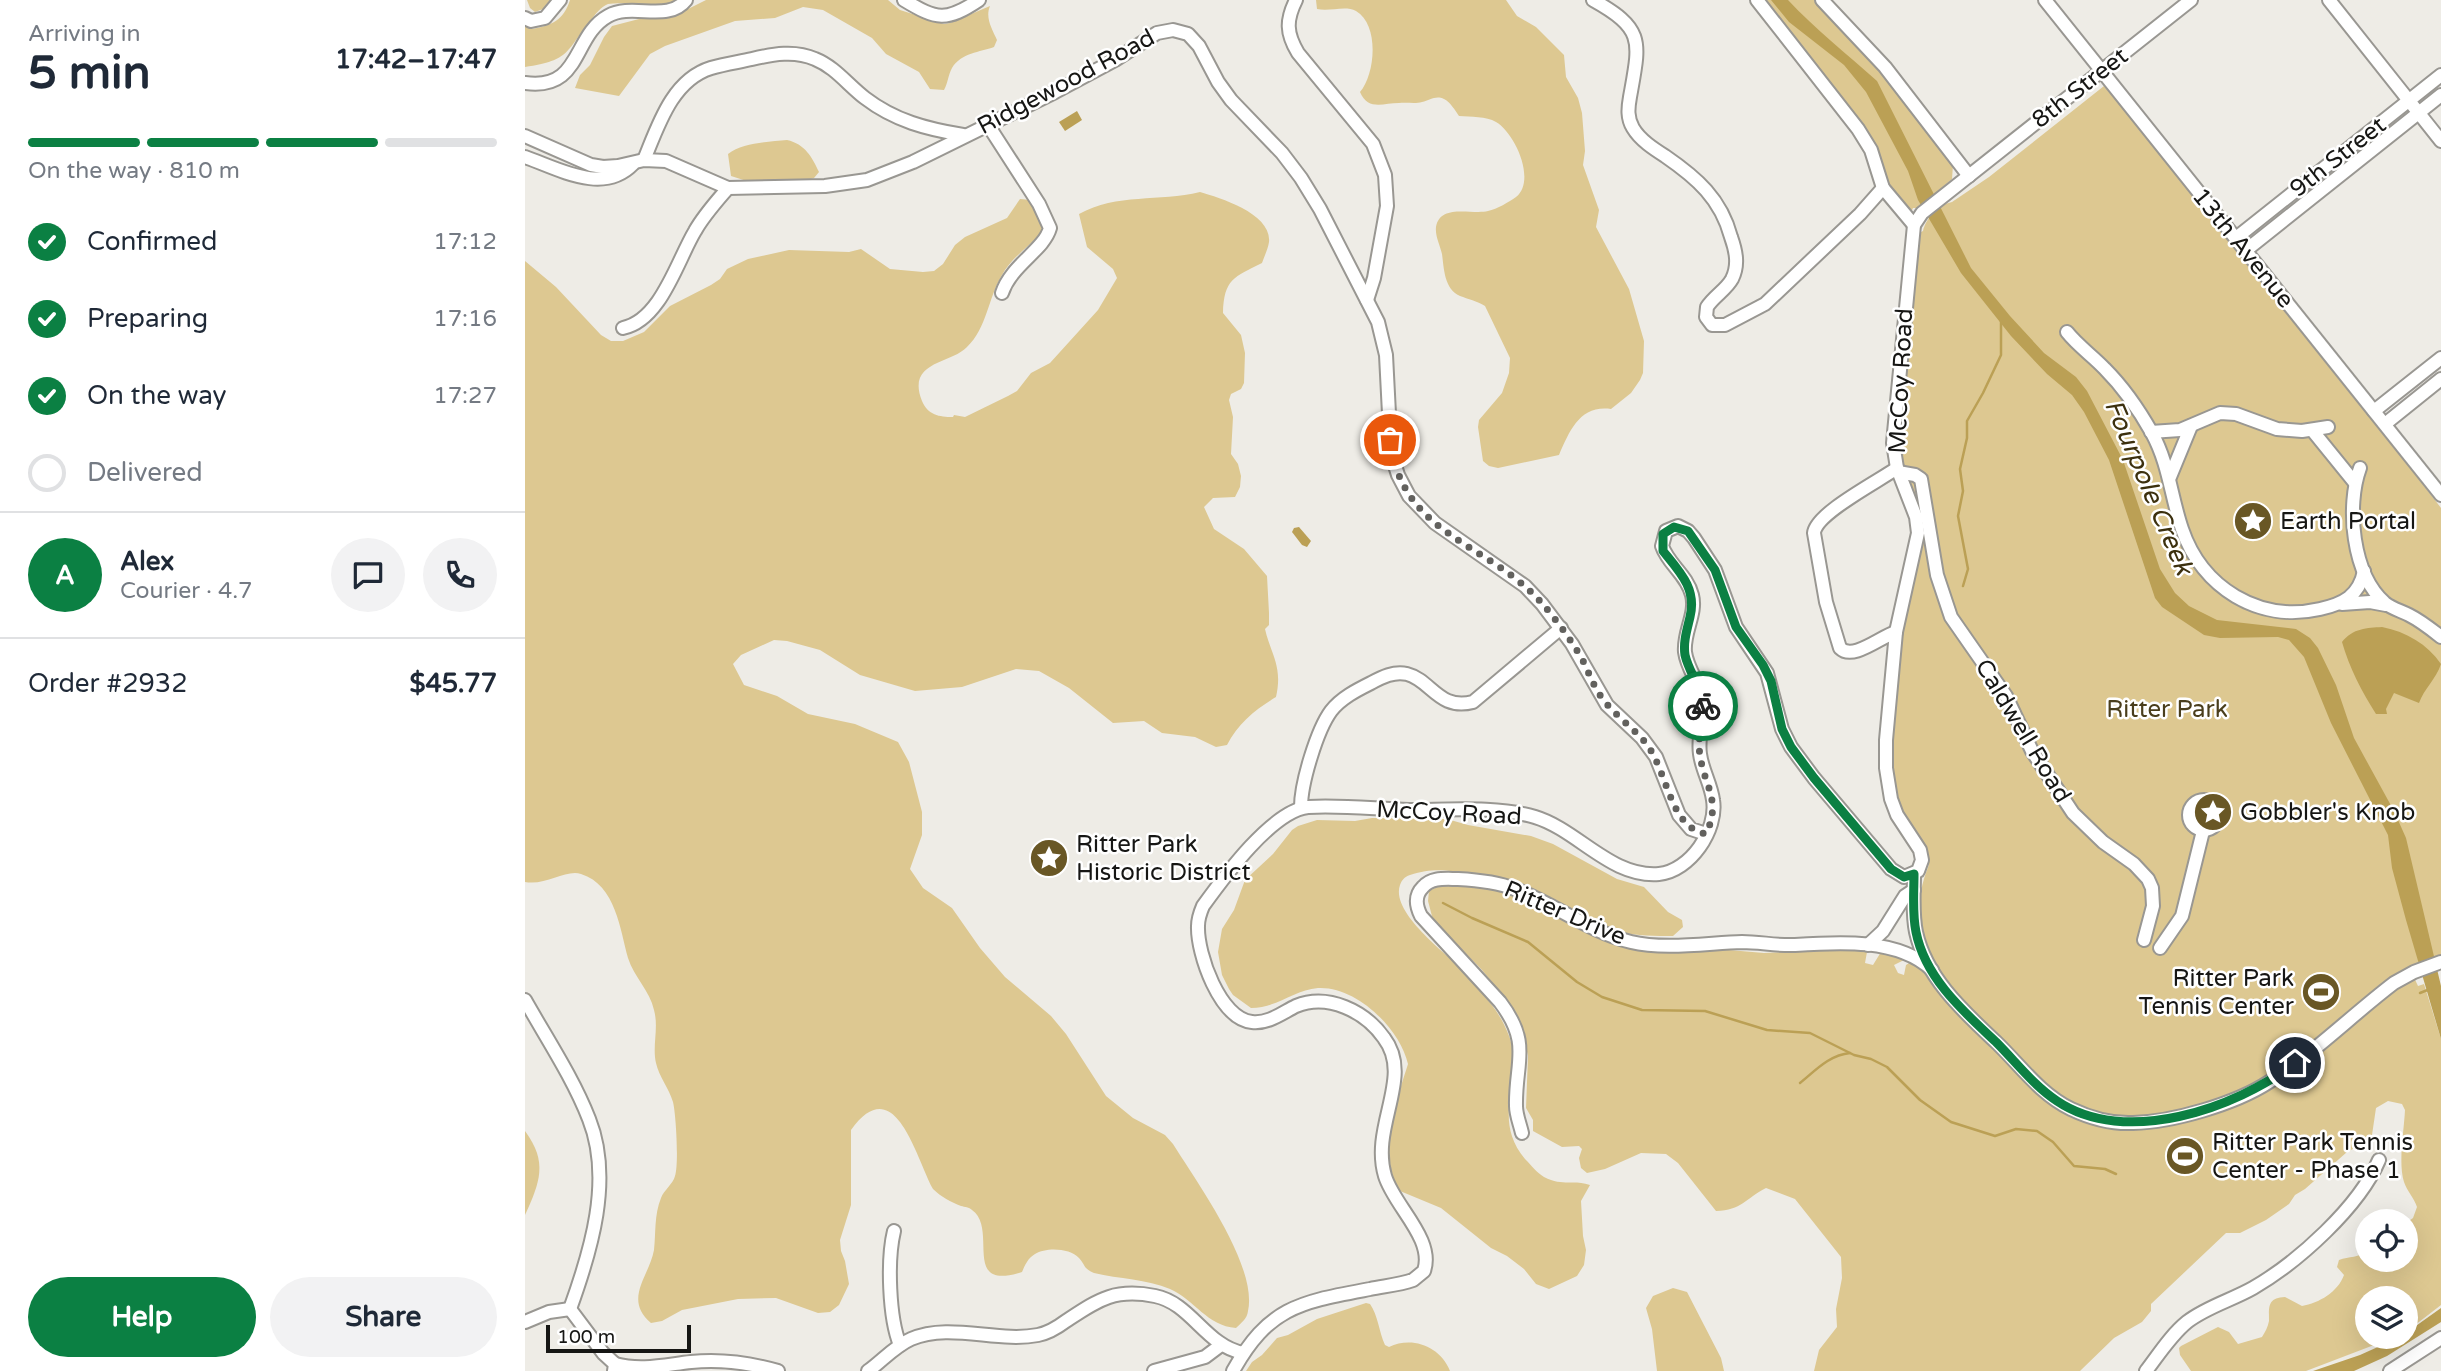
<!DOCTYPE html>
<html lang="en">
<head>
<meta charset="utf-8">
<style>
	:root { --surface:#fff; --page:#f2f2f3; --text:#1f2937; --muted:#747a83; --line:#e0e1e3; --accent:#0b8043 }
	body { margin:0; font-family:"Varela Round",sans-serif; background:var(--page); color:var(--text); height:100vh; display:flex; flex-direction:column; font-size:26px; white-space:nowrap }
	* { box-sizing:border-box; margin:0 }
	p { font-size:23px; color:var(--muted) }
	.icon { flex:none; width:38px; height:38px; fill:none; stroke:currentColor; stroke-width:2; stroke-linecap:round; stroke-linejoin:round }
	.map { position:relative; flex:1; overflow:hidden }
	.details { display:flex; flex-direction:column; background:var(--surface); width:525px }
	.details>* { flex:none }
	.tools { position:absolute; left:1830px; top:1209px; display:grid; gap:14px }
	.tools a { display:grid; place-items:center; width:63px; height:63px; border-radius:50%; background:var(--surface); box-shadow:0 7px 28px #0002; font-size:35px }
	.scale { position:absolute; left:21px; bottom:18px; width:145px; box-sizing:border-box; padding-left:7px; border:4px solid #161614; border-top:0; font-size:19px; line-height:24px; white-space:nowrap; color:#161614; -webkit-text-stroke:5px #fff; paint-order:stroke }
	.pin { position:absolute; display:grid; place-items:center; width:60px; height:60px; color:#fff; margin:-30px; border:4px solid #fff; border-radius:50%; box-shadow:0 2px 7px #0007 }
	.courier { position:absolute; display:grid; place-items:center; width:70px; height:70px; margin:-35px; border:5px solid #0b8043; border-radius:50%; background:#fff; color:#222; box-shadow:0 2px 9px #0007 }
	.summary em { font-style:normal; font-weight:700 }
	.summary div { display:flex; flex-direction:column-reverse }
	.summary { display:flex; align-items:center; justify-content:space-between; height:119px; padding:0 28px }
	h1 { font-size:46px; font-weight:700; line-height:52px }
	.bar { display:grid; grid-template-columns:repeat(4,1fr); gap:10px 7px; align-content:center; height:84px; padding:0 28px }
	.bar i { height:9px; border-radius:5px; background:var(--line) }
	.bar .selected { background:var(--accent) }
	.bar p { grid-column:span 4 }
	.line { display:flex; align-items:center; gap:18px; padding:0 28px; border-top:2px solid var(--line) }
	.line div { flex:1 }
	.round { display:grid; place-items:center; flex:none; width:74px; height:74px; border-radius:37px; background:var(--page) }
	ol { padding:0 28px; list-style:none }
	li { display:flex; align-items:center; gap:21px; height:77px }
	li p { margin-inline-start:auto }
	li .icon { padding:7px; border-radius:50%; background:var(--accent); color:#fff; stroke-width:4 }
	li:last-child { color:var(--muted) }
	li i { width:38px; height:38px; border:4px solid var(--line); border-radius:50% }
	.cta { display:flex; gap:14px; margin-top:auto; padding:14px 28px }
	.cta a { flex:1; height:80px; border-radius:42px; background:var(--accent); color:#fff; font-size:28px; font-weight:700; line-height:80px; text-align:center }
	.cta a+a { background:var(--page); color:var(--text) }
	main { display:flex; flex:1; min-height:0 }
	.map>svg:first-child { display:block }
</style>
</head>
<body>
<main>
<section class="details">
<div class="summary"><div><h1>5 min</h1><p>Arriving in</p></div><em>17:42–17:47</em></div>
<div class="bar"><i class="selected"></i><i class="selected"></i><i class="selected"></i><i></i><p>On the way · 810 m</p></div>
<ol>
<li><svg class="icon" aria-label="check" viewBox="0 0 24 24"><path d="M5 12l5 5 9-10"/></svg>Confirmed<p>17:12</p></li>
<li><svg class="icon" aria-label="check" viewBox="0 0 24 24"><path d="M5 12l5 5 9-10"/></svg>Preparing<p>17:16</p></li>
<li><svg class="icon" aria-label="check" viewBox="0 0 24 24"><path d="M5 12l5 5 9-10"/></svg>On the way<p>17:27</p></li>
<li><i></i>Delivered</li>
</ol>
<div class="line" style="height:126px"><b class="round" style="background:var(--accent);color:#fff">A</b><div><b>Alex</b><p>Courier · 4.7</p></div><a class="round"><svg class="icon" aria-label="chat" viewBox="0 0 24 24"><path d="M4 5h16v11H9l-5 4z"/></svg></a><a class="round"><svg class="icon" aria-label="phone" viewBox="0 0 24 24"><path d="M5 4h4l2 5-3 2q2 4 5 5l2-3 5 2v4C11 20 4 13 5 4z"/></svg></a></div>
<div class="line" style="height:91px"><div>Order #2932</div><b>$45.77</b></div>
<div class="cta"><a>Help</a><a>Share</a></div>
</section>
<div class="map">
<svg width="1916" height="1371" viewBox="0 0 1916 1371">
	<rect width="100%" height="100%" fill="#eeece6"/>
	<g fill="#ddc891">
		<path d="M2,0H25L18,9L10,12L5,8Z"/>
		<path d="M45,0H152C131,12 105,0 83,4C76,7 71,13 67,19C40,51 47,60 0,67V26L6,29C26,26 39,20 45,0Z"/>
		<path d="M181,0H363L375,10L419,24L425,23L465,6C460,18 467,29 472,40L469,47C455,52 436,53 427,68C423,75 423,83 419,90L405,89L394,72L361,54L347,38L298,10L278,7L250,18L210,21L140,46L125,54L94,96L50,88L55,75L65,65L79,37L87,26L114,19L151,15Z"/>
		<path d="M791,0H981L992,16L1011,27L1039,55L1041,77L1053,98L1057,113L1060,151L1058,165L1074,210L1071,227L1104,289L1119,341L1118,373L1115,380L1106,393L1086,409C1055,405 1045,430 1034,455L973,468L964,466L958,461L953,427L954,420L977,393L984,373L985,358L960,306C952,301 943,299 935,296C919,289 919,268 917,254C915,245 910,236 911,227C915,203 947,215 963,211C972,209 984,202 991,197C1012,180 989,132 971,122C961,116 946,117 934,116C930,110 925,102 919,99C911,95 905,100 897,102C890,104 882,102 874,103C858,103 843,111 835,92C850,75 855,25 831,11C820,5 805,12 792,9Z"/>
		<path d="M1238,0H1289L1356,71L1428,165L1427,179L1393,208H1388L1386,212C1371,206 1363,185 1357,171Z"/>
		<path d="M1579,86L1585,91L1829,398H1832L1916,508V957L1884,967L1893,986L1899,984L1916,1039V1305L1881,1332V1298H1843V1337H1870L1781,1371H1666L1655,1355L1654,1348L1656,1346L1693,1327L1704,1332L1713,1344L1737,1337C1740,1332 1743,1327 1744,1321C1744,1307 1742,1298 1760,1297L1777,1306C1794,1303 1813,1292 1819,1275L1812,1267L1814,1260C1824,1256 1834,1258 1843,1251V1260H1881V1223L1888,1218L1892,1207C1889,1198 1882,1191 1879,1182C1873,1163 1879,1131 1880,1110L1877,1104L1863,1101L1851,1108L1847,1135L1842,1142L1822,1152L1780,1189L1770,1195L1764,1204L1741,1220L1715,1233H1701L1626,1304V1311L1617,1322L1589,1338L1555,1371H1289L1294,1350L1312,1327L1311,1309L1317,1278L1316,1257L1270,1199L1241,1188C1220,1199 1217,1210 1191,1211L1153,1163L1141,1154L1116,1153L1080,1169L1062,1173L1056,1168L1054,1158L1057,1149L1054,1146L1037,1147L1008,1131V1120L1001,1108L1003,1056L996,1024L990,1011L957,970L908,920L903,901L904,891L918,884L963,886L1004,900L1063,932L1144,951L1204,950L1239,953L1336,948L1342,952L1340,963L1348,965L1356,952L1379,960L1369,965L1373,973L1379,975L1381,965L1404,950C1396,930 1392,900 1399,879C1401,871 1405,866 1404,858L1374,804L1369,791L1364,762L1376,629L1400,527L1384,486L1375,456L1374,443L1392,234L1398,231C1401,218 1413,205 1427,202L1464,177Z"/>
		<path d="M262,140C280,144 287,157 294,172L289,178L282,180L266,179L228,183L206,176L203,154C218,142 244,142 262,140Z"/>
		<path d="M675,192C696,198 747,214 744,242C743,249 739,257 737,263C709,277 699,279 698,313L716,335L720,353L719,383L716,389L706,394L704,400L708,417L706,454L713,464L716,476L715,487L710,497L688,498L679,507L689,529L719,549L742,576L744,613V625L740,629C746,655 758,666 751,697C731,709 713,723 702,745L691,747L670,737L637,733L619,721L588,723L544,688L514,671L491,669L437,687L390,691L335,675L295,650L262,641L249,640L216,655L208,664L219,685L252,696L283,714L330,724L373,742L384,762L397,812V835L385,869L398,888L427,908L455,948L480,977L526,1016L541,1034L581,1096L608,1118L640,1135L648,1144C671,1181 733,1266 723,1311C722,1319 717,1322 711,1328C682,1326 670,1300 645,1289C622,1279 594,1279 569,1273C558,1268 561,1266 554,1258C545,1248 521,1247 510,1254C503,1258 500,1265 497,1272C435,1292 474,1229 447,1210C444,1207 440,1207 436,1206C426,1202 416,1197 408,1189C391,1158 370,1069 326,1130V1205L315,1240L316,1251L320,1261L324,1284L314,1305L305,1312L293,1313L251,1298L213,1299L157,1310L137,1321L126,1323C98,1299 124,1277 129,1250C131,1233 129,1215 136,1198C139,1190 148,1184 150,1176C154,1164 151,1114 148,1102C144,1088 134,1077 131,1063C127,1046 134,1028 129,1010C125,991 109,977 103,958C95,930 91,885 56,874C41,869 21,886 0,882V261L31,287L76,335L86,341H98L119,332L145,306L186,285L195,279L202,269L223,259L264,250L324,252L336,249L365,269L398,272L409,271L418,264L430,245L440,237L482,218L495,199L506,200L516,221L517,232C504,247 486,258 477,275C463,298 462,328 442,347C426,364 381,361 397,401C403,415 414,417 428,417L429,415L440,417L483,396L492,391L506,373L525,363L573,310L592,278L588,269L562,247L554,214C592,193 634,202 675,192Z"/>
		<path d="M847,818L922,819L943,825L1006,836L1028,844L1092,879L1119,887L1143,912L1157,920L1158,927L1148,936C1131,936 1112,936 1095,932C1050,920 1009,885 964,875C958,874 953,875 948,874C924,871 910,867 885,875C879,877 877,880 875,885C865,914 925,956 943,975C951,984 958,994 966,1004C975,1015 984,1032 987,1046C996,1085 967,1119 1000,1159C1007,1166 1011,1172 1019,1177C1039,1187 1048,1179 1065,1185L1056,1201L1058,1236L1061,1250L1059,1265L1052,1276L1024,1289L1011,1284L999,1269L982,1256L966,1248L916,1208L875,1191C871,1185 867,1178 865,1171C858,1137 873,1096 883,1064C875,1029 832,986 793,988C769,990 752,1008 726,1008L708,995L704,989L697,975L693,952L697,929L709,910L720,880L748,854L767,830L773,826L792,820L830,821Z"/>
		<path d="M0,1131C23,1162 15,1182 0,1215Z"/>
		<path d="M1148,1288L1162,1292L1196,1358L1199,1371H1132L1127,1329L1121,1308L1128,1296Z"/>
		<path d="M841,1303L845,1304C853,1315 854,1332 860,1345L864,1347C887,1336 915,1346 925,1371H721L727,1362L737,1355L752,1338L763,1335L792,1319Z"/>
	</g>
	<g fill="#bba055">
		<path d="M1246,0H1263C1290,29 1322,54 1352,81L1446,268L1485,316L1519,353L1551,377L1562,391L1598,460L1635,569L1650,593L1664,606L1692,620L1771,629L1785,638L1793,648L1811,685L1829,738L1869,811L1881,838L1916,986V1039L1881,920L1867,868L1863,835L1806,723L1779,657L1764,640L1753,637L1695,638L1679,635L1637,607L1630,598L1584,460L1559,412L1547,395L1522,374L1486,336L1436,273L1393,200L1383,171L1341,92L1319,65L1264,22Z"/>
		<path d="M552,111L557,120L540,131L534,122Z"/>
		<path d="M774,527L786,541L782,547L777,545L767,532L769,528Z"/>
		<path d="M1857,627C1882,632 1902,644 1916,664C1911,679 1899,689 1894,703L1869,693L1861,709L1862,714H1851C1837,692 1824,667 1817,642C1828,628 1842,628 1857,627Z"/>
		<path d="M1916,1308V1322L1862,1356L1829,1371H1788L1835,1355L1875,1337H1881V1333Z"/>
	</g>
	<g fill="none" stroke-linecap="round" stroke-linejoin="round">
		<g stroke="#bba055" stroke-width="2.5">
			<path d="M1438,586L1443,569L1433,516L1438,491L1435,469L1442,438V421L1458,393L1476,355V321"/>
			<path d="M918,903L947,918L1003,942L1052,982L1077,997L1117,1010L1180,1011L1242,1030L1285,1033L1329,1055L1346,1059L1362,1067L1395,1100L1426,1122L1470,1136L1491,1129L1512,1131L1528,1142L1549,1166L1580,1169L1591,1174"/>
			<path d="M1895,993L1905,989"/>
			<path d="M1275,1083C1290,1071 1304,1055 1325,1053"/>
		</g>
		<g stroke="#999792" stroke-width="16">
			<g id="minor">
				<path d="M379,0C412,20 421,22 454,0"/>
				<path d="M771,0C761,20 761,33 773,53L848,144L860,175L862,206L849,278L842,300"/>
				<path d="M1068,0C1120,29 1115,41 1105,97C1103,108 1102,118 1108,128C1115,140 1129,149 1140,156C1172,178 1196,199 1206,237C1211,251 1214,265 1207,279C1201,290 1189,296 1182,307L1181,317L1187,325H1200L1240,304L1335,214L1358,188"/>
				<path d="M1232,0L1333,129L1346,150L1358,188L1389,225"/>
				<path d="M1297,0L1360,67L1444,176"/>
				<path d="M1520,0L1916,495"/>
				<path d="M1804,0L1916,141"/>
				<path d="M0,18L6,21L20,18L35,0"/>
				<path d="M0,83C57,91 47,36 83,16C107,2 143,23 161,0"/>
				<path d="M463,125L514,204L525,228C519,250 486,265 477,293"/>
				<path d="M0,136L66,165L78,167L93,166L119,160L141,161L203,188L300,186L342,180L388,162L530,92L590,60L632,33L648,30L663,34L674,46L693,82L706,100L757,153L776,178L795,209L853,322L861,355L866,453L873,475L884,496L910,523L1000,586L1017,604L1047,644L1082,705L1117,738L1131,757L1154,815L1166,829L1181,834"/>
				<path d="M0,157C34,169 78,195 108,164"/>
				<path d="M119,160C133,126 147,80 186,68C199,64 214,62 227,59C248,54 270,50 290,59C310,67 323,85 340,98C370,121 402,129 438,135"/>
				<path d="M1711,238L1916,75"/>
				<path d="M1720,251L1916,95"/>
				<path d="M98,328C136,320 152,261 170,231C179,215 191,202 203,188"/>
				<path d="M1542,332C1553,346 1568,356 1580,369C1599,388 1614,410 1627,433C1644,464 1646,497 1657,529C1677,588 1734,623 1795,609C1818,604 1834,596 1839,571"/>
				<path d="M1849,411L1916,358"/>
				<path d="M1860,424L1916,379"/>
				<path d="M1787,430L1830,483"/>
				<path d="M1626,432L1655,430L1695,413L1711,414L1752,429L1777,431L1803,427"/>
				<path d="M1835,468C1821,506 1827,574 1860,603C1866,608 1876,611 1884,615C1896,621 1906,629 1916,637"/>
				<path d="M1373,472L1390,475L1396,479L1412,575L1426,617L1481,696L1507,751L1548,813L1578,842L1609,864L1623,879L1627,888L1628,906L1619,940"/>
				<path d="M1645,477L1666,426"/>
				<path d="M1817,604L1845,602L1861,605"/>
				<path d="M1371,632C1355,637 1328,661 1315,648L1301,602L1289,533C1291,513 1354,481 1372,468"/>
				<circle cx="1679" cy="815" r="15"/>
				<path d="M776,807C776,783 792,730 806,711C816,698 832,690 846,683C857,677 869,671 882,674C906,680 914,711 948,702L1036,628"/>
				<path d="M1389,874C1389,893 1387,913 1391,932C1401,978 1439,1012 1471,1042C1495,1065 1515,1094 1546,1109C1565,1118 1587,1124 1608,1123C1648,1122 1710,1104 1744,1082C1788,1054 1827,1015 1869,983L1889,972L1916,962"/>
				<path d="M1343,945L1358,931L1380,896L1389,890"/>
				<path d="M1635,948L1657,916L1678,831"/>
				<path d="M0,1000C22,1039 48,1078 64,1119C88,1179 66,1251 45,1309"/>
				<path d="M997,1133C995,1124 991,1115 991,1106C990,1062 1007,1044 975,1002L896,916C891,906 889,896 898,887C907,877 920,879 933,879C952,880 972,882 990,889C1030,904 1064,932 1106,942C1139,950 1183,943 1217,942C1235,942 1252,946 1270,945C1313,942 1374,938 1407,970"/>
				<path d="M369,1231C362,1260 364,1318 375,1345"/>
				<path d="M45,1309L78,1353L90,1364L89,1371"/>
				<path d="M0,1322L24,1312L45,1309"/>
				<path d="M90,1364C116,1371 139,1365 166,1362C195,1359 225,1363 253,1371"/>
				<path d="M343,1371C357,1361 370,1346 386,1339C425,1322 472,1343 513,1335C523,1333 533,1327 541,1321C573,1300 589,1288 630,1296C666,1303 681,1346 718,1353"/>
				<path d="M629,1371L680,1357L696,1345"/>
				<path d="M708,1371C744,1306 776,1302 845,1289C859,1286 874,1285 888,1280L899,1271C910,1239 869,1206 860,1176C845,1126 889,1077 859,1038C840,1011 803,993 771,1006C757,1013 743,1024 727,1022C695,1019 672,954 673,926C673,919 675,913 678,906C699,877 747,811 783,807C816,805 850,809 884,810C923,810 973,806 1010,817C1053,830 1086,878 1134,874C1165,871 1193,830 1188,800C1186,784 1177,770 1175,754C1172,735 1181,715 1177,696C1173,681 1162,668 1160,652C1158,632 1172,614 1167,595C1162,575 1143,564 1137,546L1141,531L1153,526L1163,531L1169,538L1190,570L1211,627L1242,673L1257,729L1266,747L1289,778L1366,869L1379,877L1393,871L1397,860L1395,850L1372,815L1366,799L1361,768V740L1371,632L1393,533L1391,517L1372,468L1368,443L1389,225L1397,213L1666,0"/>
				<path d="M1621,1371C1634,1354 1646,1335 1662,1322C1681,1307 1707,1300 1728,1288C1773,1262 1834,1207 1854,1160"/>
				<path d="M1865,1371L1916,1338"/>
			</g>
		</g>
		<use href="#minor" stroke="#fff" stroke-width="12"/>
	</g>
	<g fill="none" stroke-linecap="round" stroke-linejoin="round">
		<path stroke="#62615e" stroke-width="7" stroke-dasharray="0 12.6" d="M865,440C876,534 961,542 1015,601C1030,618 1044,637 1056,657C1063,670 1067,683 1075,695C1087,713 1105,725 1119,741C1143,768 1143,827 1181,834C1197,800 1179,786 1175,755C1172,739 1178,722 1178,706"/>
		<path stroke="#0b8043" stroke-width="9" d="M1178,706C1177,687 1164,673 1160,655C1158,642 1162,630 1165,617C1172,589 1155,572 1138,551V534L1149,527L1163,531L1190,570L1211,627L1238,665L1246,681L1257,729L1266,747L1289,778L1366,869L1379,877L1389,874C1389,893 1387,913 1391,932C1400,978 1439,1012 1471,1042C1491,1062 1508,1085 1532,1101C1600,1147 1710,1109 1770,1063"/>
	</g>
	<defs>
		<g id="sight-disc" transform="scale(2.0125)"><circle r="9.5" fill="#695725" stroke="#fff"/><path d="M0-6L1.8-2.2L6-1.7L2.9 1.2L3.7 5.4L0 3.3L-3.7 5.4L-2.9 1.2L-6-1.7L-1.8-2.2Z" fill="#fff"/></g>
		<g id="stadium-disc" transform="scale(2.0125)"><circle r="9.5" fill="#695725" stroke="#fff"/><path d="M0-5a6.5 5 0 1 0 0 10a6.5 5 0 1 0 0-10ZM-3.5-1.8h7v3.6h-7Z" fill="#fff"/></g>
	</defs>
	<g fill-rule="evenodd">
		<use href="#sight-disc" x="1728" y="521"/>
		<use href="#sight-disc" x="1688" y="812"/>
		<use href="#sight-disc" x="524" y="858"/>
		<use href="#stadium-disc" x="1796" y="992"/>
		<use href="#stadium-disc" x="1660" y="1156"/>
	</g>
	<g text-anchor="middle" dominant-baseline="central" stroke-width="5" stroke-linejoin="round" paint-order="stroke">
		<g font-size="24" fill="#161614" stroke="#fff">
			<text transform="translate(541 82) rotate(-28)">Ridgewood Road</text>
			<text transform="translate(1555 88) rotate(-38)">8th Street</text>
			<text transform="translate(1813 157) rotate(-38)">9th Street</text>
			<text transform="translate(1718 248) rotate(51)">13th Avenue</text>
			<text transform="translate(1376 381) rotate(-87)">McCoy Road</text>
			<text transform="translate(1498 731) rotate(59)">Caldwell Road</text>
			<text transform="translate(924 813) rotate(3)">McCoy Road</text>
			<text transform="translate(1040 913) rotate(23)">Ritter Drive</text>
		</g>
		<g font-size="24" fill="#161614" stroke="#fff" text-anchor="start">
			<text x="1755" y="521">Earth Portal</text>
			<text x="1715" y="812">Gobbler's Knob</text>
			<text x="551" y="844">Ritter Park<tspan x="551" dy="28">Historic District</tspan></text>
			<text x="1769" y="978" text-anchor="end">Ritter Park<tspan x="1769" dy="28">Tennis Center</tspan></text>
			<text x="1687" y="1142">Ritter Park Tennis<tspan x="1687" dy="28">Center - Phase 1</tspan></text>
		</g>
		<g font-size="24" fill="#4a3e1c" stroke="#fff">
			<text x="1642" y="709">Ritter Park</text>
		</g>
		<g font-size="26" font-style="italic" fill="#3c300e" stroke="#fff">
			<text transform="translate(1624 487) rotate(67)">Fourpole Creek</text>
		</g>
	</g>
</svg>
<div class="tools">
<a><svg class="icon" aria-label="locate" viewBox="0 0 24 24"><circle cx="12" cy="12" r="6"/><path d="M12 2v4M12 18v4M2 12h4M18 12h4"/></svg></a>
<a><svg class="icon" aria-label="layers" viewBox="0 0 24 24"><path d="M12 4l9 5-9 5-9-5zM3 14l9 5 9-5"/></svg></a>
</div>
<div class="scale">100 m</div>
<div class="pin" style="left:865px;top:440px;background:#ea580c"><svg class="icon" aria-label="bag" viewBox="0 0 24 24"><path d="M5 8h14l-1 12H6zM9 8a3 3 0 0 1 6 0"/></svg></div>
<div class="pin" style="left:1770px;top:1063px;background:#1f2937"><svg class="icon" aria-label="home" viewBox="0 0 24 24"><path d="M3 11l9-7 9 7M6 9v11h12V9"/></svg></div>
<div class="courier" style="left:1178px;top:706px"><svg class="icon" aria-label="bike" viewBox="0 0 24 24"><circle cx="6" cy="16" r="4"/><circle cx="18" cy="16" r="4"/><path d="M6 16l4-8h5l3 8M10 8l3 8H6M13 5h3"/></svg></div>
</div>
</main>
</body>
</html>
